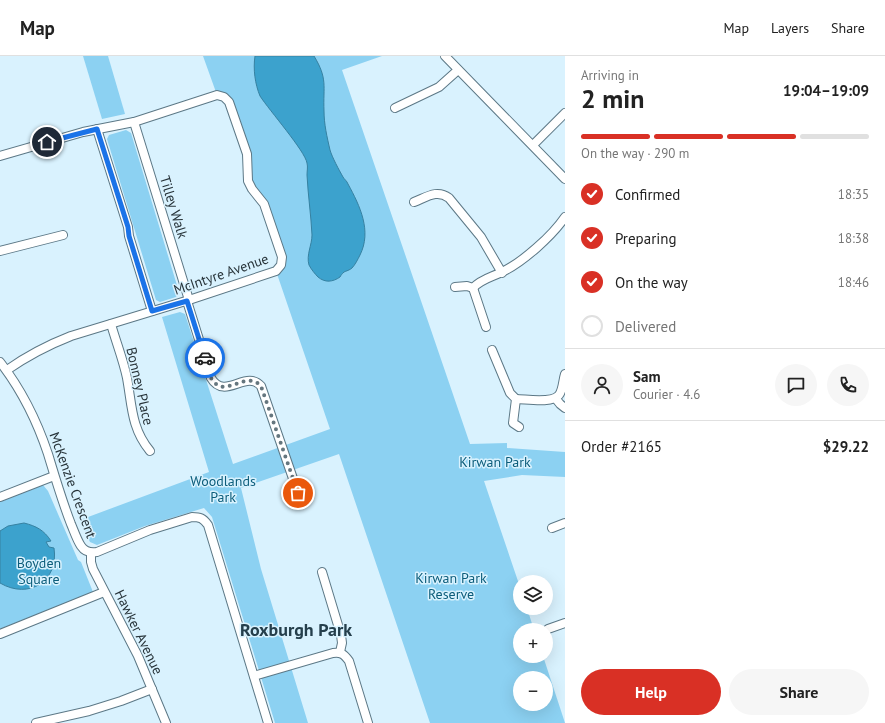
<!DOCTYPE html>
<html lang="en">
<head>
<meta charset="utf-8">
<style>
	:root { --surface:#fff; --page:#f6f6f6; --text:#222; --muted:#767676; --line:#e0e0e0; --accent:#d93025 }
	body { margin:0; font-family:"PT Sans",sans-serif; background:var(--page); color:var(--text); height:100vh; display:flex; flex-direction:column; font-size:15px; white-space:nowrap }
	* { box-sizing:border-box; margin:0 }
	p { font-size:13px; color:var(--muted) }
	.icon { flex:none; width:22px; height:22px; fill:none; stroke:currentColor; stroke-width:2; stroke-linecap:round; stroke-linejoin:round }
	.map { position:relative; flex:1; overflow:hidden }
	.panel { display:flex; flex-direction:column; background:var(--surface); width:320px }
	.panel>* { flex:none }
	.controls { position:absolute; left:513px; top:519px; display:grid; gap:8px }
	.controls a { display:grid; place-items:center; width:40px; height:40px; border-radius:50%; background:var(--surface); box-shadow:0 4px 16px #0002; font-size:20px }
	.pin { position:absolute; display:grid; place-items:center; width:34px; height:34px; color:#fff; margin:-17px; border:2px solid #fff; border-radius:50%; box-shadow:0 1px 4px #0007 }
	.courier { position:absolute; display:grid; place-items:center; width:40px; height:40px; margin:-20px; border:3px solid #1a73e8; border-radius:50%; background:#fff; color:#222; box-shadow:0 1px 5px #0007 }
	.headline em { font-style:normal; font-weight:600 }
	.headline div { display:flex; flex-direction:column-reverse }
	.headline { display:flex; align-items:center; justify-content:space-between; height:68px; padding:0 16px }
	h1 { font-size:26px; font-weight:600; line-height:30px }
	.bar { display:grid; grid-template-columns:repeat(4,1fr); gap:6px 4px; align-content:center; height:48px; padding:0 16px }
	.bar i { height:5px; border-radius:3px; background:var(--line) }
	.bar .on { background:var(--accent) }
	.bar p { grid-column:span 4 }
	.line { display:flex; align-items:center; gap:10px; padding:0 16px; border-top:1px solid var(--line) }
	.line div { flex:1 }
	.round { display:grid; place-items:center; flex:none; width:42px; height:42px; border-radius:21px; background:var(--page) }
	ol { padding:0 16px; list-style:none }
	li { display:flex; align-items:center; gap:12px; height:44px }
	li p { margin-inline-start:auto }
	li .icon { padding:4px; border-radius:50%; background:var(--accent); color:#fff; stroke-width:4 }
	li:last-child { color:var(--muted) }
	li i { width:22px; height:22px; border:2px solid var(--line); border-radius:50% }
	.primary-button { display:flex; gap:8px; margin-top:auto; padding:8px 16px }
	.primary-button a { flex:1; height:46px; border-radius:24px; background:var(--accent); color:#fff; font-size:16px; font-weight:600; line-height:46px; text-align:center }
	.primary-button a+a { background:var(--page); color:var(--text) }
	header { display:flex; align-items:center; gap:24px; box-sizing:border-box; height:56px; padding:0 20px; background:var(--surface); border-bottom:1px solid var(--line) }
	header strong { font-size:19px }
	nav { display:flex; gap:22px; margin-inline-start:auto; font-size:14px }
	main { display:flex; flex:1; min-height:0 }
	.map>svg:first-child { display:block }
</style>
</head>
<body>
<header>
<strong>Map</strong>
<nav><a>Map</a><a>Layers</a><a>Share</a></nav>
</header>
<main>
<div class="map">
<svg width="565" height="667" viewBox="0 0 565 667">
	<rect width="100%" height="100%" fill="#d9f2fe"/>
	<g fill="#8cd1f2" fill-rule="evenodd">
		<path d="M83,0H108L125,58L102,63Z"/>
		<path d="M203,0H382L342,14L470,388L507,387V392L565,396V421L522,419L484,425L520,531V552H527L534,574H520V600H543L565,667H430L339,398L241,432L261,513L308,667H275L212,461L204,452L145,470L97,489L90,486L80,464L209,416L162,261L180,256L185,258L233,408L330,373L276,215L281,209L264,148L252,133L249,107L229,46L217,39ZM520,622H546V648H520Z"/>
		<path d="M126,74L131,77L179,236L176,241L160,246L156,244L107,83L109,79Z"/>
		<path d="M43,429L48,435L78,504L81,506L93,536L0,573V446Z"/>
	</g>
	<g fill="#3ca2cd" stroke="#3681a1">
		<path d="M255,0H314C328,23 323,30 324,55C324,68 327,81 330,94C332,101 339,114 343,121C344,123 347,125 348,128C360,150 372,175 360,199C358,203 355,209 352,212C350,214 346,215 344,216C342,218 341,219 340,221C333,226 325,227 318,221C315,218 311,213 309,209C306,199 312,189 312,179C311,159 308,139 307,119C307,115 308,111 307,107C305,95 269,54 260,40C255,28 253,13 255,0Z"/>
		<path d="M24,467C36,470 44,474 51,485L46,486L49,491L54,492C59,525 29,544 0,527V475L8,470Z"/>
	</g>
	<g fill="none" stroke-linecap="round" stroke-linejoin="round">
		<g stroke="#5c7886" stroke-width="10">
			<g id="street">
				<path d="M445,0L565,123"/>
				<path d="M395,52L439,31L458,14"/>
				<path d="M134,66L189,244"/>
				<path d="M97,73L128,171L129,180L152,255"/>
				<path d="M533,89L565,57"/>
				<path d="M0,100L83,76L134,66L217,39L224,41L229,46L247,98L248,125L252,133L264,148L282,201L281,209L276,215L189,244L71,280C48,289 27,300 7,314"/>
				<path d="M414,146C427,141 437,133 449,142L481,181L502,217"/>
				<path d="M0,195L63,179"/>
				<path d="M455,231L467,230L473,232L486,271"/>
				<path d="M473,232C481,223 492,221 502,216C523,206 552,180 565,161"/>
				<path d="M187,245L211,322C225,345 246,313 261,330L298,437"/>
				<path d="M111,268C116,286 123,303 127,322C132,349 131,372 150,395"/>
				<path d="M492,294L510,337L516,343L513,367L519,371"/>
				<path d="M0,306C21,333 37,365 48,398C55,421 62,445 71,468C74,475 77,484 81,490C85,496 91,497 97,496L150,474L192,461C200,461 203,462 208,469L268,667"/>
				<path d="M516,343C526,343 552,348 559,339C563,334 563,324 565,318"/>
				<path d="M556,343L560,348L565,352"/>
				<path d="M0,441L54,420"/>
				<path d="M552,472L565,467"/>
				<path d="M91,497V506L93,513L138,600L166,667"/>
				<path d="M322,516L341,579L342,587L340,596"/>
				<path d="M548,573L565,567"/>
				<path d="M0,578L104,536"/>
				<path d="M254,620L333,597C341,596 344,598 349,605L368,667"/>
				<path d="M36,667L89,655L121,645L152,633"/>
			</g>
		</g>
		<use href="#street" stroke="#fff" stroke-width="8"/>
	</g>
	<g fill="none" stroke-linecap="round" stroke-linejoin="round">
		<path stroke="#65767e" stroke-width="4" stroke-dasharray="0 7.2" d="M205,302C207,310 208,320 214,326C226,341 247,314 261,330L298,437"/>
		<path stroke="#1a73e8" stroke-width="5" d="M47,86L97,73L128,171L129,180L152,255L187,245L205,302"/>
	</g>
	<g text-anchor="middle" dominant-baseline="central" stroke-width="3" stroke-linejoin="round" paint-order="stroke">
		<g font-size="14" fill="#273339" stroke="#d9f2fe">
			<text transform="translate(174 151) rotate(73)">Tilley Walk</text>
			<text transform="translate(221 218) rotate(-19)">McIntyre Avenue</text>
			<text transform="translate(140 330) rotate(77)">Bonney Place</text>
			<text transform="translate(73 429) rotate(70)">McKenzie Crescent</text>
			<text transform="translate(139 576) rotate(64)">Hawker Avenue</text>
		</g>
		<g font-size="14" fill="#0c5d7b" stroke="#d9f2fe">
			<text x="495" y="406">Kirwan Park</text>
			<text x="223" y="425">Woodlands<tspan x="223" dy="16">Park</tspan></text>
			<text x="39" y="507">Boyden<tspan x="39" dy="16">Square</tspan></text>
			<text x="451" y="522">Kirwan Park<tspan x="451" dy="16">Reserve</tspan></text>
		</g>
		<g font-size="18" font-weight="bold" fill="#253f4c" stroke="#d9f2fe">
			<text x="296" y="573">Roxburgh Park</text>
		</g>
	</g>
</svg>
<div class="controls">
<a><svg class="icon" aria-label="layers" viewBox="0 0 24 24"><path d="M12 4l9 5-9 5-9-5zM3 14l9 5 9-5"/></svg></a>
<a>+</a>
<a>−</a>
</div>
<div class="pin" style="left:298px;top:437px;background:#ea580c"><svg class="icon" aria-label="bag" viewBox="0 0 24 24"><path d="M5 8h14l-1 12H6zM9 8a3 3 0 0 1 6 0"/></svg></div>
<div class="pin" style="left:47px;top:86px;background:#1f2937"><svg class="icon" aria-label="home" viewBox="0 0 24 24"><path d="M3 11l9-7 9 7M6 9v11h12V9"/></svg></div>
<div class="courier" style="left:205px;top:302px"><svg class="icon" aria-label="car" viewBox="0 0 24 24"><path d="M5 17H2v-5l4-1 3-4h7l3 4 3 1v5h-3M9 17h6M6 11h13"/><circle cx="7" cy="17" r="2"/><circle cx="17" cy="17" r="2"/></svg></div>
</div>
<section class="panel">
<div class="headline"><div><h1>2 min</h1><p>Arriving in</p></div><em>19:04–19:09</em></div>
<div class="bar"><i class="on"></i><i class="on"></i><i class="on"></i><i></i><p>On the way · 290 m</p></div>
<ol>
<li><svg class="icon" aria-label="check" viewBox="0 0 24 24"><path d="M5 12l5 5 9-10"/></svg>Confirmed<p>18:35</p></li>
<li><svg class="icon" aria-label="check" viewBox="0 0 24 24"><path d="M5 12l5 5 9-10"/></svg>Preparing<p>18:38</p></li>
<li><svg class="icon" aria-label="check" viewBox="0 0 24 24"><path d="M5 12l5 5 9-10"/></svg>On the way<p>18:46</p></li>
<li><i></i>Delivered</li>
</ol>
<div class="line" style="height:72px"><a class="round"><svg class="icon" aria-label="person" viewBox="0 0 24 24"><circle cx="12" cy="8" r="4"/><path d="M4 21q1-7 8-7t8 7"/></svg></a><div><b>Sam</b><p>Courier · 4.6</p></div><a class="round"><svg class="icon" aria-label="chat" viewBox="0 0 24 24"><path d="M4 5h16v11H9l-5 4z"/></svg></a><a class="round"><svg class="icon" aria-label="phone" viewBox="0 0 24 24"><path d="M5 4h4l2 5-3 2q2 4 5 5l2-3 5 2v4C11 20 4 13 5 4z"/></svg></a></div>
<div class="line" style="height:52px"><div>Order #2165</div><b>$29.22</b></div>
<div class="primary-button"><a>Help</a><a>Share</a></div>
</section>
</main>
</body>
</html>
